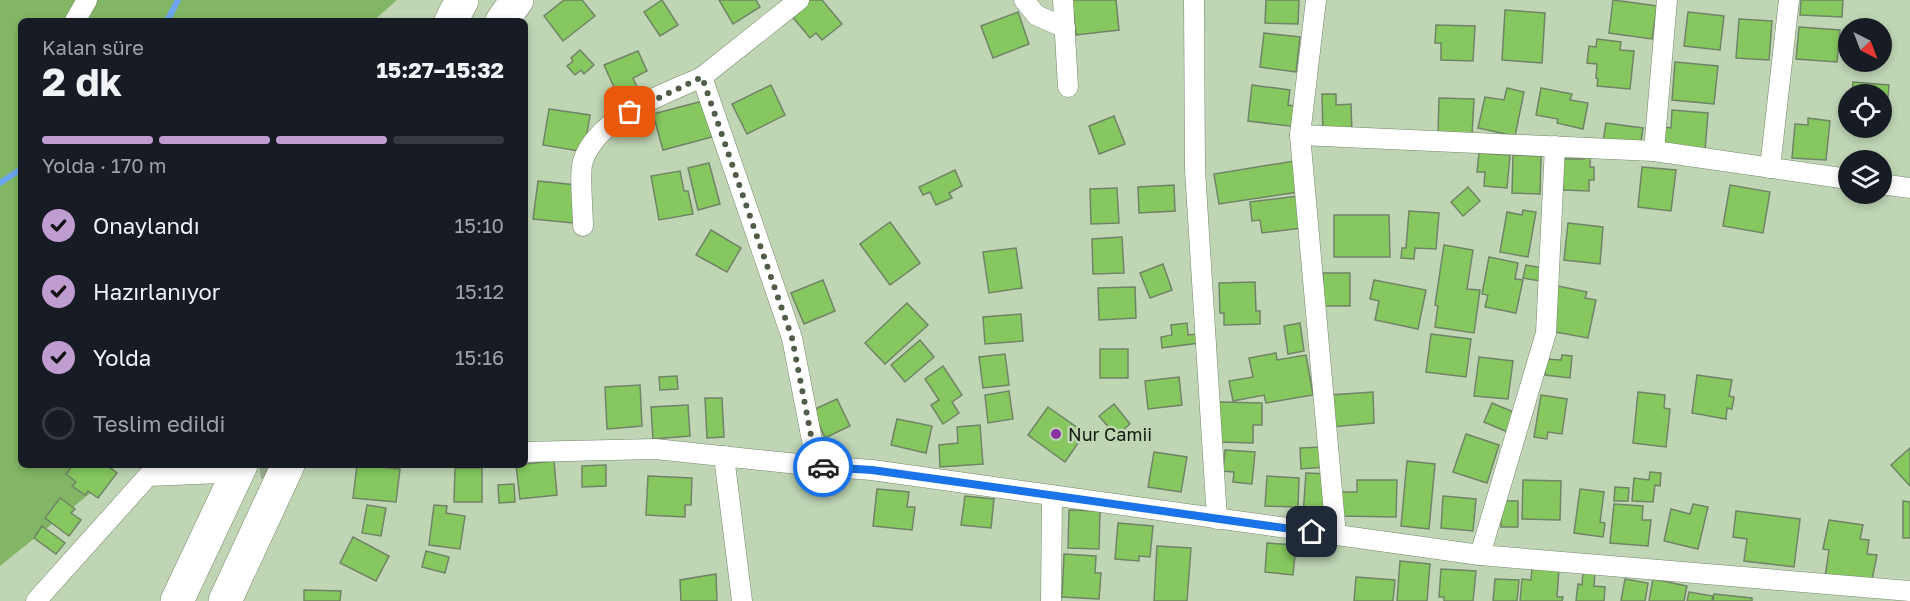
<!DOCTYPE html>
<html lang="tr">
<head>
<meta charset="utf-8">
<style>
	:root { --surface:#171b24; --page:#20242c; --text:#f1f3f6; --muted:#9ea1a6; --line:#363941; --accent:#c09dd1 }
	body { margin:0; font-family:"Golos Text",sans-serif; background:var(--page); color:var(--text); height:100vh; display:flex; flex-direction:column; font-size:22px; white-space:nowrap }
	* { box-sizing:border-box; margin:0 }
	p { font-size:20px; color:var(--muted) }
	.icon { flex:none; width:33px; height:33px; fill:none; stroke:currentColor; stroke-width:2; stroke-linecap:round; stroke-linejoin:round }
	.map { position:relative; flex:1; overflow:hidden }
	.panel { position:absolute; left:18px; top:18px; width:510px; height:450px; display:flex; flex-direction:column; background:var(--surface); border-radius:9px; box-shadow:0 3px 9px #0003 }
	.panel>* { flex:none }
	.needle { width:39px; rotate:138deg }
	.controls { position:absolute; left:1838px; top:18px; display:grid; gap:12px }
	.controls a { display:grid; place-items:center; width:54px; height:54px; border-radius:50%; background:var(--surface); box-shadow:0 3px 9px #0003; font-size:30px }
	.pin { position:absolute; display:grid; place-items:center; width:51px; height:51px; color:#fff; margin:-26px; border-radius:12px; box-shadow:0 3px 9px #0006 }
	.courier { position:absolute; display:grid; place-items:center; width:60px; height:60px; margin:-30px; border:4px solid #1a73e8; border-radius:50%; background:#fff; color:#222; box-shadow:0 2px 8px #0007 }
	.head em { font-style:normal; font-weight:700 }
	.head div { display:flex; flex-direction:column-reverse }
	.head { display:flex; align-items:center; justify-content:space-between; height:102px; padding:0 24px }
	h1 { font-size:39px; font-weight:700; line-height:45px }
	.bar { display:grid; grid-template-columns:repeat(4,1fr); gap:9px 6px; align-content:center; height:72px; padding:0 24px }
	.bar i { height:8px; border-radius:4px; background:var(--line) }
	.bar .selected { background:var(--accent) }
	.bar p { grid-column:span 4 }
	ol { padding:0 24px; list-style:none }
	li { display:flex; align-items:center; gap:18px; height:66px }
	li p { margin-inline-start:auto }
	li .icon { padding:6px; border-radius:50%; background:var(--accent); color:#111; stroke-width:4 }
	li:last-child { color:var(--muted) }
	li i { width:33px; height:33px; border:3px solid var(--line); border-radius:50% }
	.map>svg:first-child { display:block }
</style>
</head>
<body>
<div class="map">
<svg width="1910" height="601" viewBox="0 0 1910 601">
	<rect width="100%" height="100%" fill="#bfd5b4"/>
	<path fill="#82b664" d="M0,0H397L373,21H21V465H115L108,479L0,566Z"/>
	<g fill="none" stroke-linecap="round" stroke-linejoin="round">
		<g stroke="#6ca5ee" stroke-width="6">
			<path d="M167,21L178,0"/>
			<path d="M0,183L21,169"/>
		</g>
	</g>
	<g fill="#86c85f" stroke="#708466" stroke-width="1.5">
		<path d="M564,0H582L595,16L563,41L544,16Z"/>
		<path d="M662,0L678,25L660,36L644,12Z"/>
		<path d="M719,0H756L760,7L733,24Z"/>
		<path d="M809,0H822L842,24L822,40L816,33L810,38L791,15Z"/>
		<path d="M1072,0H1116L1119,30L1076,35Z"/>
		<path d="M1266,0H1299L1298,24L1265,23Z"/>
		<path d="M1613,0L1657,6L1652,39L1609,33Z"/>
		<path d="M1801,0H1843L1842,17L1800,15Z"/>
		<path d="M1505,10L1545,13L1542,63L1502,60Z"/>
		<path d="M1018,12L1029,44L993,58L981,26Z"/>
		<path d="M1688,12L1724,16L1720,50L1684,46Z"/>
		<path d="M1739,19L1772,21L1769,60L1736,58Z"/>
		<path d="M1436,25L1475,26L1473,61L1441,60V43H1435Z"/>
		<path d="M1799,27L1840,30L1837,62L1796,59Z"/>
		<path d="M1264,33L1300,37L1296,72L1260,67Z"/>
		<path d="M1597,39L1621,42L1620,50L1634,51L1630,89L1597,86L1598,79L1596,78L1597,64L1587,63L1589,46L1596,47Z"/>
		<path d="M580,50L594,65L584,74L581,70L575,75L567,66L573,61L571,58Z"/>
		<path d="M638,51L647,71L633,78L640,94L621,103L604,65Z"/>
		<path d="M1675,62L1718,66L1714,104L1672,100Z"/>
		<path d="M1853,82L1889,85L1886,121L1881,120V94H1852Z"/>
		<path d="M771,85L785,115L747,134L732,104Z"/>
		<path d="M1252,85L1290,90L1288,105L1301,107L1298,127L1248,121Z"/>
		<path d="M1507,88L1524,92L1515,136L1478,128L1485,97L1504,100Z"/>
		<path d="M1541,88L1572,94L1570,100L1588,103L1583,129L1557,123L1558,119L1536,115Z"/>
		<path d="M1322,94H1336V105L1351,104L1352,134L1323,135Z"/>
		<path d="M1439,98L1474,99L1472,135L1438,134Z"/>
		<path d="M703,101L712,137L663,150L653,114Z"/>
		<path d="M549,109L590,115L584,152L543,145Z"/>
		<path d="M1672,110L1708,113L1705,151L1662,148L1664,127L1671,128Z"/>
		<path d="M1114,116L1125,144L1099,154L1089,126Z"/>
		<path d="M1808,118L1830,121L1826,160L1792,158L1795,124L1808,125Z"/>
		<path d="M1606,123L1643,128L1640,148L1603,142Z"/>
		<path d="M1584,152L1590,153V167H1594V180H1589V191L1563,190V159H1584Z"/>
		<path d="M1479,153L1510,155L1507,188L1484,186L1485,172H1477Z"/>
		<path d="M1513,155L1541,156L1540,194L1512,193Z"/>
		<path d="M1294,161L1299,192L1219,204L1214,174Z"/>
		<path d="M709,163L720,204L698,210L688,168Z"/>
		<path d="M1642,167L1676,170L1671,211L1638,207Z"/>
		<path d="M955,170L962,186L949,193L952,198L936,205L930,192L923,195L919,187Z"/>
		<path d="M680,171L684,191H688L693,214L659,220L651,176Z"/>
		<path d="M538,181L577,185L573,223L533,219Z"/>
		<path d="M1174,185L1175,211L1139,213L1138,187Z"/>
		<path d="M1730,185L1770,192L1763,233L1723,226Z"/>
		<path d="M1468,187L1480,201L1463,216L1451,202Z"/>
		<path d="M1117,188L1119,223L1091,224L1090,189Z"/>
		<path d="M1298,196L1302,228L1262,233L1260,220L1252,221L1250,202Z"/>
		<path d="M1523,210L1536,212L1528,257L1500,252L1507,212L1522,215Z"/>
		<path d="M1409,211L1439,213L1436,249L1415,248L1414,259L1401,258L1402,248H1406Z"/>
		<path d="M1334,215H1389L1390,257H1334Z"/>
		<path d="M890,222L920,263L890,285L860,244Z"/>
		<path d="M1568,223L1603,227L1600,264L1564,260Z"/>
		<path d="M711,230L741,248L727,272L696,255Z"/>
		<path d="M1122,237L1124,273L1093,274L1092,239Z"/>
		<path d="M1444,245L1473,250L1467,289L1480,290L1474,333L1435,327L1438,306L1435,305Z"/>
		<path d="M1016,248L1022,288L989,293L983,252Z"/>
		<path d="M1489,257L1518,263L1515,279L1523,280L1516,313L1485,307L1488,295L1482,294Z"/>
		<path d="M1163,264L1172,290L1150,298L1140,273Z"/>
		<path d="M1526,265L1543,268L1540,281L1523,278Z"/>
		<rect x="1323" y="273" width="27" height="33"/>
		<path d="M823,280L835,311L804,324L791,293Z"/>
		<path d="M1374,280L1426,290L1418,329L1375,320L1379,301L1370,299Z"/>
		<path d="M1255,282L1256,311H1260V324L1224,325V313H1220L1219,283Z"/>
		<path d="M1558,286L1587,292L1585,298L1596,300L1588,338L1549,331Z"/>
		<path d="M1135,287L1136,318L1099,320L1098,288Z"/>
		<path d="M907,303L928,325L885,364L865,343Z"/>
		<path d="M1021,314L1023,341L985,344L983,317Z"/>
		<path d="M1187,323L1188,335L1198,334L1199,343L1162,348L1161,337L1172,335L1171,325Z"/>
		<path d="M1300,323L1304,351L1288,354L1284,326Z"/>
		<path d="M1431,334L1471,339L1466,377L1426,372Z"/>
		<path d="M920,340L934,357L905,382L891,365Z"/>
		<rect x="1100" y="349" width="28" height="29"/>
		<path d="M1276,353L1277,360L1306,355L1313,395L1266,403L1264,395L1233,401L1229,381L1253,377L1249,358Z"/>
		<path d="M1005,354L1009,385L983,388L979,357Z"/>
		<path d="M1562,355L1572,356L1570,378L1545,375L1546,359L1561,360Z"/>
		<path d="M1479,357L1513,361L1508,399L1474,396Z"/>
		<path d="M943,366L962,395L952,402L959,413L943,424L931,405L939,400L925,379Z"/>
		<path d="M1697,375L1732,380L1729,396L1734,397L1732,409L1727,408L1726,419L1692,413Z"/>
		<path d="M677,376L678,389L660,390L659,377Z"/>
		<path d="M1179,377L1182,405L1148,409L1145,381Z"/>
		<path d="M640,385L642,426L607,429L605,387Z"/>
		<path d="M1009,391L1013,419L988,423L985,395Z"/>
		<path d="M1373,392L1374,423L1331,427L1329,395Z"/>
		<path d="M1638,392L1665,395L1664,408L1670,409L1666,447L1633,443Z"/>
		<path d="M1541,395L1567,399L1562,434L1548,432L1547,439L1534,437Z"/>
		<path d="M705,398H722L724,437L707,438Z"/>
		<path d="M837,399L850,426L825,438L813,410Z"/>
		<path d="M1219,402L1262,403V425H1253V443L1218,442Z"/>
		<path d="M1492,403L1518,414L1510,433L1484,422Z"/>
		<path d="M1114,404L1130,424L1116,436L1099,416Z"/>
		<path d="M688,405L690,436L653,439L651,407Z"/>
		<path d="M1048,407L1085,433L1065,462L1028,435Z"/>
		<path d="M897,419L932,426L926,453L891,445Z"/>
		<path d="M980,425L983,464L940,467L939,445L958,443L957,427Z"/>
		<path d="M1466,434L1499,445L1487,483L1453,472Z"/>
		<path d="M1322,447L1324,467L1301,469L1300,448Z"/>
		<path d="M1910,448V486L1891,465Z"/>
		<path d="M1225,450L1255,452L1252,484L1233,482L1234,472L1223,471Z"/>
		<path d="M1154,452L1187,457L1181,492L1148,487Z"/>
		<path d="M554,461L557,495L520,499L516,465Z"/>
		<path d="M1407,461L1435,464L1429,529L1401,526Z"/>
		<path d="M73,465H106L117,473L98,498L88,491L85,495L72,486L76,482L66,474Z"/>
		<path d="M357,465L400,469L396,502L353,498Z"/>
		<path d="M606,465V486L582,487V466Z"/>
		<path d="M455,468H482V502H454Z"/>
		<path d="M1650,472L1661,473L1660,486L1655,485L1653,502L1632,501L1634,478L1649,480Z"/>
		<path d="M1306,473L1328,474L1326,516L1303,515Z"/>
		<path d="M648,476L692,478L691,505H685V517L646,515Z"/>
		<path d="M1267,476L1299,478L1298,507L1265,506Z"/>
		<path d="M1357,480H1397L1396,517L1340,516L1341,492H1357Z"/>
		<path d="M1523,480L1561,481L1560,520L1522,519Z"/>
		<path d="M514,484L515,502L499,503L498,485Z"/>
		<path d="M1615,487L1629,488L1628,501H1614Z"/>
		<path d="M877,489L909,492L907,507H915L912,530L873,526Z"/>
		<path d="M1580,489L1604,492L1600,522L1605,523L1603,537L1574,533Z"/>
		<path d="M965,496L994,499L991,528L961,525Z"/>
		<path d="M1443,496L1476,499L1473,531L1441,528Z"/>
		<path d="M60,498L75,509L71,513L81,520L69,536L45,518Z"/>
		<rect x="1501" y="501" width="17" height="26"/>
		<path d="M1903,501L1910,502V538H1903Z"/>
		<path d="M1614,504L1643,506L1642,520H1651L1648,546L1610,543Z"/>
		<path d="M1693,504L1708,507L1698,549L1664,541L1671,509L1690,514Z"/>
		<path d="M367,505L386,508L381,536L362,533Z"/>
		<path d="M434,505L447,506L446,513L465,516L460,549L429,545Z"/>
		<path d="M1069,510L1100,511L1099,549L1068,548Z"/>
		<path d="M1736,511L1800,519L1794,567L1744,561L1747,539L1733,537Z"/>
		<path d="M1829,520L1863,525L1860,539L1869,540L1867,554L1877,555L1871,585L1825,577L1829,550L1823,549Z"/>
		<path d="M1118,523L1153,526L1150,557L1139,556V561L1115,559Z"/>
		<path d="M42,526L65,543L56,554L34,538Z"/>
		<path d="M353,537L389,556L376,581L340,563Z"/>
		<path d="M1267,543L1296,545L1293,575L1265,572Z"/>
		<path d="M1157,546L1191,548L1187,601H1154Z"/>
		<path d="M426,551L449,557L445,573L422,567Z"/>
		<path d="M1064,554L1096,556L1095,573H1101L1099,599L1062,597Z"/>
		<path d="M1400,561L1430,564L1427,601H1397Z"/>
		<path d="M1532,567L1559,569L1557,597H1563L1562,601H1520L1522,579L1531,580Z"/>
		<path d="M1441,569L1476,571L1473,601H1444V597H1439Z"/>
		<path d="M1583,571L1595,572L1594,586L1605,587L1604,601H1576L1578,584L1582,585Z"/>
		<path d="M716,574L717,601H681L680,580Z"/>
		<path d="M1356,577L1395,580L1393,601H1354Z"/>
		<path d="M1495,579L1519,580L1517,601H1493Z"/>
		<path d="M1625,579L1648,583L1645,601H1621Z"/>
		<path d="M1653,579L1687,586L1684,601H1649Z"/>
		<path d="M304,590L341,591L340,601H304Z"/>
		<path d="M1689,592L1713,596L1712,601H1687Z"/>
		<path d="M1714,594L1752,598V601H1713Z"/>
	</g>
	<g fill="none" stroke-linecap="round" stroke-linejoin="round">
		<path stroke="#9db093" stroke-width="20" stroke-dasharray="20 10" stroke-linecap="butt" d="M230,472L290,465"/>
		<g stroke="#738869" stroke-width="21">
			<g id="street">
				<path d="M799,0L702,77L792,338L817,466"/>
				<path d="M1024,0L1036,15L1065,28"/>
				<path d="M1063,0L1068,87"/>
				<path d="M1194,0L1195,170L1217,519"/>
				<path d="M1316,0L1300,135L1336,535"/>
				<path d="M75,21L87,0"/>
				<path d="M1300,135L1654,151L1848,179"/>
				<path d="M1654,151L1667,0"/>
				<path d="M1770,168L1789,0"/>
				<path d="M1881,184L1910,188"/>
				<path d="M583,226C583,212 579,171 583,161C598,116 663,95 702,77"/>
				<path d="M525,452L655,449L817,466L872,470L1480,555L1910,591"/>
				<path d="M724,456L742,601"/>
				<path d="M1480,555L1546,333L1555,146"/>
				<path d="M36,601L148,476L222,473"/>
				<path d="M1051,601L1052,496"/>
			</g>
		</g>
		<g stroke="#738869" stroke-width="34">
			<g id="highway">
				<path d="M451,21L462,0"/>
				<path d="M502,21L517,0"/>
				<path d="M177,601L241,465"/>
				<path d="M225,601L288,465"/>
			</g>
		</g>
		<use href="#street" stroke="#fff" stroke-width="20"/>
		<use href="#highway" stroke="#fff" stroke-width="33"/>
	</g>
	<g fill="none" stroke-linecap="round" stroke-linejoin="round">
		<path stroke="#505d49" stroke-width="6" stroke-dasharray="0 10.8" d="M630,112L702,77L792,338L817,466L823,467"/>
		<path stroke="#1a73e8" stroke-width="8" d="M823,467L872,470L1312,532"/>
	</g>
	<circle fill="#8434a3" stroke="#bfd5b4" stroke-width="2" cx="1056" cy="434" r="6"/>
	<g text-anchor="middle" dominant-baseline="central" stroke-width="5" stroke-linejoin="round" paint-order="stroke">
		<g font-size="18" fill="#141c10" stroke="#bfd5b4" text-anchor="start">
			<text x="1068" y="434">Nur Camii</text>
		</g>
	</g>
</svg>
<div class="controls">
<a><svg class="needle" viewBox="-14 -14 28 28"><path d="M0-13l5 13h-10z" fill="#e53935"/><path d="M0 13l5-13h-10z" fill="#9ea1a6"/></svg></a>
<a><svg class="icon" aria-label="locate" viewBox="0 0 24 24"><circle cx="12" cy="12" r="6"/><path d="M12 2v4M12 18v4M2 12h4M18 12h4"/></svg></a>
<a><svg class="icon" aria-label="layers" viewBox="0 0 24 24"><path d="M12 4l9 5-9 5-9-5zM3 14l9 5 9-5"/></svg></a>
</div>
<div class="pin" style="left:630px;top:112px;background:#ea580c"><svg class="icon" aria-label="bag" viewBox="0 0 24 24"><path d="M5 8h14l-1 12H6zM9 8a3 3 0 0 1 6 0"/></svg></div>
<div class="pin" style="left:1312px;top:532px;background:#1f2937"><svg class="icon" aria-label="home" viewBox="0 0 24 24"><path d="M3 11l9-7 9 7M6 9v11h12V9"/></svg></div>
<div class="courier" style="left:823px;top:467px"><svg class="icon" aria-label="car" viewBox="0 0 24 24"><path d="M5 17H2v-5l4-1 3-4h7l3 4 3 1v5h-3M9 17h6M6 11h13"/><circle cx="7" cy="17" r="2"/><circle cx="17" cy="17" r="2"/></svg></div>
<section class="panel">
<div class="head"><div><h1>2 dk</h1><p>Kalan süre</p></div><em>15:27–15:32</em></div>
<div class="bar"><i class="selected"></i><i class="selected"></i><i class="selected"></i><i></i><p>Yolda · 170 m</p></div>
<ol>
<li><svg class="icon" aria-label="check" viewBox="0 0 24 24"><path d="M5 12l5 5 9-10"/></svg>Onaylandı<p>15:10</p></li>
<li><svg class="icon" aria-label="check" viewBox="0 0 24 24"><path d="M5 12l5 5 9-10"/></svg>Hazırlanıyor<p>15:12</p></li>
<li><svg class="icon" aria-label="check" viewBox="0 0 24 24"><path d="M5 12l5 5 9-10"/></svg>Yolda<p>15:16</p></li>
<li><i></i>Teslim edildi</li>
</ol>
</section>
</div>
</body>
</html>
